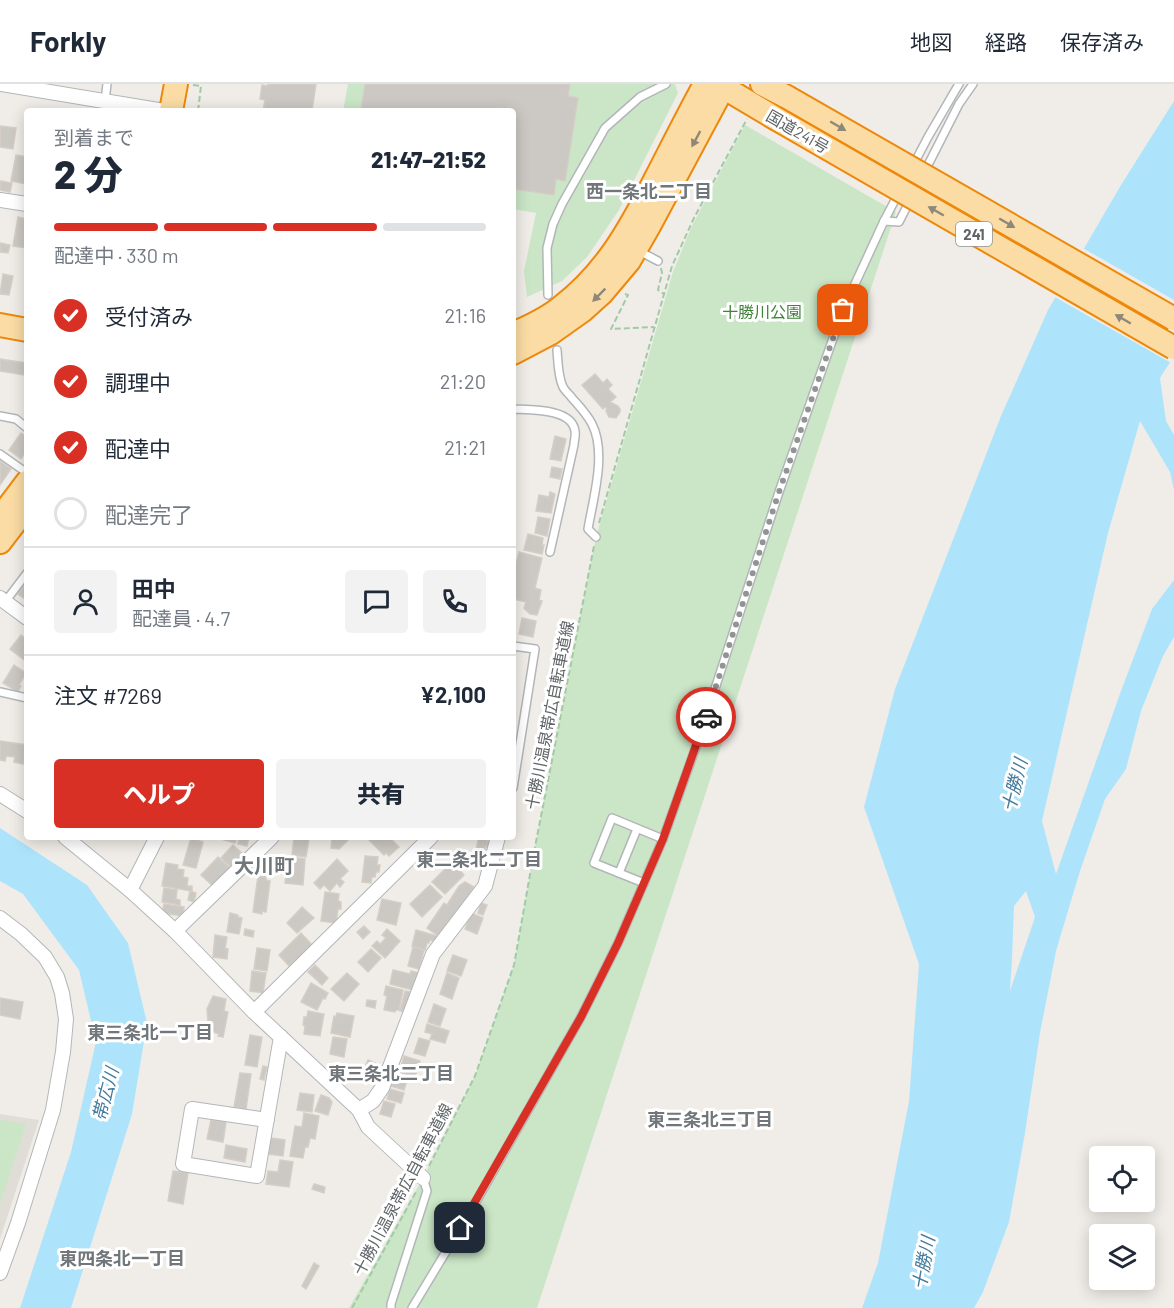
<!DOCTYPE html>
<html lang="ja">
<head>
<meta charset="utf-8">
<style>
	:root { --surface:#fff; --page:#f2f2f3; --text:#1f2937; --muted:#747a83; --line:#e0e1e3; --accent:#d93025 }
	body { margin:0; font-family:Barlow,"Noto Sans JP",sans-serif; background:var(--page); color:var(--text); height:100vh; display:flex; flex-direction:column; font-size:22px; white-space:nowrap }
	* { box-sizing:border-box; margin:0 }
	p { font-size:20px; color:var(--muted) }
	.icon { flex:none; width:33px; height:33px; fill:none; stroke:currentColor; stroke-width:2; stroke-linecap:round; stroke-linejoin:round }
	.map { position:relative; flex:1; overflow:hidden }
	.sheet { position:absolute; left:24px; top:24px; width:492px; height:732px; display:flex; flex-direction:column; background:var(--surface); border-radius:6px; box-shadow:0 3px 15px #0003 }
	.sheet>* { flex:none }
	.controls { position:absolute; left:1089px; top:1062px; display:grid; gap:12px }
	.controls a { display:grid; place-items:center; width:66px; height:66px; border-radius:6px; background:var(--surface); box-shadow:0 3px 15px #0003; font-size:30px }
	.pin { position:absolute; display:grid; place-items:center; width:51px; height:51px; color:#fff; margin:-26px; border-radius:12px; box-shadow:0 3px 9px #0006 }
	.courier { position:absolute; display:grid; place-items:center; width:60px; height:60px; margin:-30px; border:4px solid #d93025; border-radius:50%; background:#fff; color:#222; box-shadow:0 2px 8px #0007 }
	.headline em { font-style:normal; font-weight:800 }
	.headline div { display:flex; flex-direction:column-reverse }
	.headline { display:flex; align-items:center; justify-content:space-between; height:102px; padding:0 30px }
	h1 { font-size:39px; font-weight:800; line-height:45px }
	.bar { display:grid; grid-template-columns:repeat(4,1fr); gap:9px 6px; align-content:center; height:72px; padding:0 30px }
	.bar i { height:8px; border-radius:4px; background:var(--line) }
	.bar .active { background:var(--accent) }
	.bar p { grid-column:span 4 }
	.line { display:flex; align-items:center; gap:15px; padding:0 30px; border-top:2px solid var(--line) }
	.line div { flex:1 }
	.round { display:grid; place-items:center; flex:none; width:63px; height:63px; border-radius:6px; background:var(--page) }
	ol { padding:0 30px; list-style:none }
	li { display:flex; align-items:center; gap:18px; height:66px }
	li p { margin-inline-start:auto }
	li .icon { padding:6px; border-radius:50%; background:var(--accent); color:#fff; stroke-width:4 }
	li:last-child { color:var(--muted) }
	li i { width:33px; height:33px; border:3px solid var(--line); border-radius:50% }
	.action { display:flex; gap:12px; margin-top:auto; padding:12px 30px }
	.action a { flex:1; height:69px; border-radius:6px; background:var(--accent); color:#fff; font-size:24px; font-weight:800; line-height:69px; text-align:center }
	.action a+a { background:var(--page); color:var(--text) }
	header { display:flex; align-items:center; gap:36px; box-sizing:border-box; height:84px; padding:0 30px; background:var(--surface); border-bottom:2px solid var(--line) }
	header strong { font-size:28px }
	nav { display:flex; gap:33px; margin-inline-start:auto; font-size:21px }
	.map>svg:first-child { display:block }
</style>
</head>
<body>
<header>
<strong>Forkly</strong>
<nav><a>地図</a><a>経路</a><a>保存済み</a></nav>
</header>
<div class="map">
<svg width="1174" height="1224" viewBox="0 0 1174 1224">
	<rect width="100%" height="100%" fill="#f0ede8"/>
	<path fill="#e0ddd6" d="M0,1030L39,1036L0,1155Z"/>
	<g fill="#cae6c6">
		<path d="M348,0H675L678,9L619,126L587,173L562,197L527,213L524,187L536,129L513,125V27H343Z"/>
		<path d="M745,41L896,128L537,1224H349L423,1094L475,992L514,881L534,768L596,453L673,188L691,144Z"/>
		<path d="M0,1036L26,1040L0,1120Z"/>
	</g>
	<g fill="#ade4fc" fill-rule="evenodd">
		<path d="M1174,17V272L1160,294L1166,337L1174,351V406L1170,388L1140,337L1108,449L1042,737L1056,790L1121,607L1152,525L1174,496V553L1163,572L1141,627L1126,685L1105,715L1080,787L1056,867L1040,949L1025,1049L1009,1138L983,1208L974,1224H862L878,1179L909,1017L919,880L864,723L895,605L1001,332L1048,226L1121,101ZM1026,807L1035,833L1010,907L1012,876L1014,822Z"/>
		<path d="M0,744L87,801L128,859L147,939L132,1030L71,1224H20L71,1068L96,958L79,886L23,810L0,797Z"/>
	</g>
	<path fill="#f0ede8" d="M1081,163L1174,216V278L1173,280L1053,212Z"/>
	<g fill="#ccc8c4" stroke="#d5cec6" stroke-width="1.5">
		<path d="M268,0H316L312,27H263L265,16L260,15L262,1L267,2Z"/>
		<path d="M365,0H570L568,12L578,14L565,97L556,95L554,111L514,105L513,113V27H361Z"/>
		<path d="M0,42L16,44L13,65L0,63Z"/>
		<path d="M16,71L27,73V100L11,97Z"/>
		<path d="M1,97L12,99L10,108L0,106Z"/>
		<path d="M18,133L27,135V164L13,162Z"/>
		<path d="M0,159L10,161L8,169L0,168Z"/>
		<path d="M3,190L13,192L9,211L0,210Z"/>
		<path d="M0,275L26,279L24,291L0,287Z"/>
		<path d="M595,290L603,299L607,295L612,301L608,305L616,313L610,318L618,322L620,325V328L616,334L609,333L606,327L607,324L605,323L603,325L582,301Z"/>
		<path d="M21,349L27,353V366L21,375L9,366Z"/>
		<path d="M555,352L566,355L561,377L550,375Z"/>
		<path d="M0,377L11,385L0,401Z"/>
		<path d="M552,383L562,385L560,395L550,393Z"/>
		<path d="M550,408L555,410L551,429L536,427L539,411L549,413Z"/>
		<path d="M538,433L550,435L547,452L535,449Z"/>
		<path d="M528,450L543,454L542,461H544L542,470L524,466Z"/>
		<path d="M519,468L542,474L535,504L541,506L539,516L542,517L537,531L530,530L524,524L526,518L513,515V491Z"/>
		<path d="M27,498V513L25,515L18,510Z"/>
		<path d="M522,534L536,537L533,553L519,550Z"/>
		<path d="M21,551L27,556V578L10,565Z"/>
		<path d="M14,581L26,589L19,601L21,602L18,608L3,599Z"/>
		<path d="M0,657L27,661V676L24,675L23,680L14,678L15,673L6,672L5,677L0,676Z"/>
		<path d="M225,753H237L235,759L224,756Z"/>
		<path d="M239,753H249L247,762L238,760Z"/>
		<path d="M294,753L309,755L306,773L292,771Z"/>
		<path d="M332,753H351L339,765L331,764Z"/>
		<path d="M366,753H389L399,763L389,772L386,769L384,771Z"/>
		<path d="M479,753L488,755L487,757H489L488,762H486L484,773H485L482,780L473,778Z"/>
		<path d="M191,754L203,758L196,784L183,781Z"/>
		<path d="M233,761L244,771L232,784L221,774Z"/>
		<path d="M365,772L378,773L377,781H380L379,788H376L375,793H372L371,799L362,798Z"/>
		<path d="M218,773L231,785L214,803L201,791Z"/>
		<path d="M292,773L305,775L303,801L285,799L286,791H291Z"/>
		<path d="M337,775L348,787L340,795L344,798L340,803L337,799L330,807L324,801L320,805L314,799Z"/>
		<path d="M452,778L464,791L445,810L432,798Z"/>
		<path d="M166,779L178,781L177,785L184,786L183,793L188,794L187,802H192V807L162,802Z"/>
		<path d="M258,792L266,793V796L270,797L266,828L262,827V830L253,828Z"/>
		<path d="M465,798L474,803L440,853L427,844L444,819L447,821L459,802Z"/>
		<path d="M430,801L442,813L422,833L410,820Z"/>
		<path d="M164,804L177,806L176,815L180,816V821L162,818Z"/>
		<path d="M190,807L196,809L194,818L188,816Z"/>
		<path d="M325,808L339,810L338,817L341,818V825H338L336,839L321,837Z"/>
		<path d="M382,815L401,819L396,841L377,836Z"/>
		<path d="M481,819L487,821L483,831L478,829Z"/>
		<path d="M164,820L184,823L183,832L162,829Z"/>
		<path d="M302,823L314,834L297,849L287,839Z"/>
		<path d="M230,829L238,831V833L242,834L239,850L227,848Z"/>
		<path d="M471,829L483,834L477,850L465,845Z"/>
		<path d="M364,842L370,848L363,855L357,848Z"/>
		<path d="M245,845L254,847L253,853L244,851Z"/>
		<path d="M387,845L400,857L385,874L372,862L377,857L380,860L386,854L382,851Z"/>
		<path d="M416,846L437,852L436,858L430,856L429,859H427L425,866L412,862Z"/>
		<path d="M301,849L312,861L304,869L305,870L296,879L294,877L289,882L279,871Z"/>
		<path d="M215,851L227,853L225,864L228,865L227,875L213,873Z"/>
		<path d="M413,863L424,866L419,885L408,882Z"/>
		<path d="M257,864L270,866L267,887L254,885Z"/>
		<path d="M371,865L381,874L368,888L358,878Z"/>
		<path d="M453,871L467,876L461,892L447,887Z"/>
		<path d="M315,881L328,894L322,901L308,888Z"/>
		<path d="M393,886L410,890L411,887L419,889L413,906L390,900Z"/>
		<path d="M252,887L266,889L263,909L250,907Z"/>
		<path d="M347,889L359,900L344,917L331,905Z"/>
		<path d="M447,889L459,894L452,915L440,910Z"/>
		<path d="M311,899L328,909L325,915L323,914L317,926L301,918Z"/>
		<path d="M386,902L403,906L399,926H396L395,928L384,926L387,912L384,911Z"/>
		<path d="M405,907L411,908L406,928L400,927Z"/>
		<path d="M213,912L226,915L224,927L228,928L223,953L218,952L219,950L213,948L210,943V937H208L207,925Z"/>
		<path d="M0,914L23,918L20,935L0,931Z"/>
		<path d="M367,916L376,917L375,924L366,922Z"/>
		<path d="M434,920L446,925L440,942L428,938Z"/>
		<path d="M308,927L324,930L320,952L304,950L305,942L303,941L304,933H307Z"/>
		<path d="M337,929L354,932L350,953L331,949L334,932L336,933Z"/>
		<path d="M427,940L449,947L445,959L430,955L432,950L425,948Z"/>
		<path d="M250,951L262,953L257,983L245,981Z"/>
		<path d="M333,953L347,955L344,973L330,970Z"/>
		<path d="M419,954L430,957L425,972L414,969Z"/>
		<path d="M404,972L420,977L415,993L399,988Z"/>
		<path d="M368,976L379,981L372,997L361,992Z"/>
		<path d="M263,982L267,983L264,996L260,995Z"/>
		<path d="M342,982L347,983L344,997L339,996Z"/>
		<path d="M240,989L251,990L246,1025L234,1023Z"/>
		<path d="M394,992L407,996L404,1006L391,1002Z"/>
		<path d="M390,1005L404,1009L401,1019L387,1015Z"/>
		<path d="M300,1009L314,1011L312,1028L297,1026Z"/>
		<path d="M321,1011L329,1014L332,1018L328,1031L315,1027Z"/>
		<path d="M384,1017L395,1020L391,1033L380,1030Z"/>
		<path d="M304,1029L319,1032L315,1055L310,1054L308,1063H305L303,1074L290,1072L295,1042L302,1043Z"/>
		<path d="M211,1036L226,1038L223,1058L207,1055Z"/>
		<path d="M271,1054L285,1056L283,1072L268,1070Z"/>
		<path d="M226,1061L247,1065L245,1078L224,1074Z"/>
		<path d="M280,1076L293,1078L289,1103L266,1100L268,1087L278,1088Z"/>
		<path d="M173,1087L188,1089L183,1120L168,1117Z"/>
		<path d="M314,1100L325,1103L324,1109L312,1105Z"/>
		<path d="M314,1179L319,1182L306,1205L302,1202Z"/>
	</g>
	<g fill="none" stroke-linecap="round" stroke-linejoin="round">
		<g stroke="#b3b6b9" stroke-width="10">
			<g id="service">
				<path d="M105,17L107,0"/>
				<path d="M884,137L899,138L959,20L973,0"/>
				<path d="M639,167L658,177"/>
				<path d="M548,211L547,164L553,140L562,120L605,44L640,13L666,0"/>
				<path d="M557,266C558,278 558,293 563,303C565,307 570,311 572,314C579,322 587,330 592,340C607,369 593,415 588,445L596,453"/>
				<path d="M513,325C530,326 572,324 575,347C576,351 574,357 574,361L550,468"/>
				<path d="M0,332L16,335L27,344"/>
				<path d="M0,370L27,389"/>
				<path d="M5,518L27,489"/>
				<path d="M513,562L535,565L513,704"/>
				<path d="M0,608L27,614"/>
				<path d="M619,789L637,745"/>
				<path d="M644,799L594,779L612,734L663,755"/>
				<path d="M391,1224V1220L427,1107L423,1094"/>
				<path d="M412,1224L473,1123L581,933L618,859L663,755L698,657L779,408L843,226L884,137L928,53L959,0"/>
			</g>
		</g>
		<g stroke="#b3b6b9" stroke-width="16">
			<g id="minor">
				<path d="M2,0L164,27"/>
				<path d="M0,116L27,120"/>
				<path d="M0,514L27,534"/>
				<path d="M0,710L27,727"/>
				<path d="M65,753L130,806L175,847L254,928L359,1026L368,1043L423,1094"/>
				<path d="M130,806L157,753"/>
				<path d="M0,834L21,850L45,873L57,893L62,909L66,935L63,968L53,1026L18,1139L0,1189"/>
				<path d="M175,847L272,753"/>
				<path d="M254,928L431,753"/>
				<path d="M359,1026L373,1017L382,1004L433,870L485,802L498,753"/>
				<path d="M267,1036L192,1025L183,1080L257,1092L281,953"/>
			</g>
		</g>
		<g stroke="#ee880a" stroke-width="26">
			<g id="trunk">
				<path d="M718,0L775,34"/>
				<path d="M762,0L787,13"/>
				<path d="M171,27L176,0"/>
				<path d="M0,241L27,246"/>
				<path d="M513,250C530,242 547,235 561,223C606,189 631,143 656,94C672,63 688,31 705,0"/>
				<path d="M513,269L551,249L582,227L602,209L629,177L649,142L725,0"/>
				<path d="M0,434L27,398"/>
				<path d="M0,458L26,424"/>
			</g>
		</g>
		<g stroke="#a1caa6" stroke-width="2" stroke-dasharray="6 3" stroke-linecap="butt">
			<path d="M193,1L201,2L198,27"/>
			<path d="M661,184L662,189L658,206L664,210"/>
			<path d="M625,210L628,211L611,245L654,243"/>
			<path d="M599,439L672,182L694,134L747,35"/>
			<path d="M429,1082L475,992L514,881L534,768L594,462"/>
			<path d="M352,1224L417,1106"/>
		</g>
		<use href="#service" stroke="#fff" stroke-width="7"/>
		<use href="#minor" stroke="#fff" stroke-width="14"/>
		<use href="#trunk" stroke="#fadca4" stroke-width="22"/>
		<g stroke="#ee880a" stroke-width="26" stroke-linecap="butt">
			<g id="trunk-bridge">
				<path d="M787,13L1174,235"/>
				<path d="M775,34L1174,264"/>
			</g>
		</g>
		<use href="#trunk-bridge" stroke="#fadca4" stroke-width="22"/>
	</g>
	<defs><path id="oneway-solid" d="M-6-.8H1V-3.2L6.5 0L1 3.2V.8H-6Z" transform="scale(1.5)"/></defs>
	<g fill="#8e8879">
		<use href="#oneway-solid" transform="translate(838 42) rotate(30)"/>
		<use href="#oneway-solid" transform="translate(696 55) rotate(118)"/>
		<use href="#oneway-solid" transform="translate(936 127) rotate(-150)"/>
		<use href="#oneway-solid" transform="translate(1007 139) rotate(30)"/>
		<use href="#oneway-solid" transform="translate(599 211) rotate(135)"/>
		<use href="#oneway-solid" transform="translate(1123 235) rotate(-150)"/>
	</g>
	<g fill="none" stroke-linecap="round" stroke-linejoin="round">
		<path stroke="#929494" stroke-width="6" stroke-dasharray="0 10.8" d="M706,633L779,408L843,226"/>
		<path stroke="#d93025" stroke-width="8" d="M460,1144L581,933L618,859L663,755L706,633"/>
	</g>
	<g text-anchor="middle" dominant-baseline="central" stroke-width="6" stroke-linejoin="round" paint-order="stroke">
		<rect fill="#fff" stroke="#8f9295" stroke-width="1.5" x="956" y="138" width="36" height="24" rx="4.5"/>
		<g font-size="15" font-weight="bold" fill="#5f6467">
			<text x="974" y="150">241</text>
		</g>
		<g font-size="16" fill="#5f6467" stroke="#fff">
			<text transform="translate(798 47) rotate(30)">国道241号</text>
			<text transform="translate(549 631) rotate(-79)">十勝川温泉帯広自転車道線</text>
			<text transform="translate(402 1105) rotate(-62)">十勝川温泉帯広自転車道線</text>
		</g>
		<g font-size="16" fill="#408439" stroke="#fff">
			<text x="762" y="227">十勝川公園</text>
		</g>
		<g font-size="18" font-weight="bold" fill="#707679" stroke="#fff">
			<text x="649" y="107">西一条北二丁目</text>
			<text x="479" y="775">東二条北二丁目</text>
			<text x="150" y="948">東三条北一丁目</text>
			<text x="391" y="989">東三条北二丁目</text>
			<text x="710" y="1035">東三条北三丁目</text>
			<text x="122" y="1174">東四条北一丁目</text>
		</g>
		<g font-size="18" font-style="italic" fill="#437b9d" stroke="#fff">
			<text transform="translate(1014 701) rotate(-76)">十勝川</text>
			<text transform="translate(105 1010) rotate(-75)">帯広川</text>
			<text transform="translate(923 1179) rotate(-80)">十勝川</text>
		</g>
		<g font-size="20" font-weight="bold" fill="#707679" stroke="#fff">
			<text x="264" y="781">大川町</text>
		</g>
	</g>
</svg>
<div class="controls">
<a><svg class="icon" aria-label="locate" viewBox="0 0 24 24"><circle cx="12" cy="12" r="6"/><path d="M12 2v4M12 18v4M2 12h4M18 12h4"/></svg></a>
<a><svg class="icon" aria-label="layers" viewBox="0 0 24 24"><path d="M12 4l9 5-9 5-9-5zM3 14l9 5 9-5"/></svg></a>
</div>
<div class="pin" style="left:843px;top:226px;background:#ea580c"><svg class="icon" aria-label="bag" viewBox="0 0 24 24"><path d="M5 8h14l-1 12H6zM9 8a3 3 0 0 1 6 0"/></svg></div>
<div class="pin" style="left:460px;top:1144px;background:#1f2937"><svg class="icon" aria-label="home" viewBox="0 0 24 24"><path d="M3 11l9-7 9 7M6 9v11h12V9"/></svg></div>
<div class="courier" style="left:706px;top:633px"><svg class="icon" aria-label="car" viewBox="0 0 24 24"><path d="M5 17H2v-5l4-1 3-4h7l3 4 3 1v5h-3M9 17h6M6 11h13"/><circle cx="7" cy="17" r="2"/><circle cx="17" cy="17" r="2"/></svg></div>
<section class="sheet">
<div class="headline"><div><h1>2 分</h1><p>到着まで</p></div><em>21:47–21:52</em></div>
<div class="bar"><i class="active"></i><i class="active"></i><i class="active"></i><i></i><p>配達中 · 330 m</p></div>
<ol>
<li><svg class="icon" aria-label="check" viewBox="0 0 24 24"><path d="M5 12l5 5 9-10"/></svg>受付済み<p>21:16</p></li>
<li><svg class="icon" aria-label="check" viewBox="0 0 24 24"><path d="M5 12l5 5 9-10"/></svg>調理中<p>21:20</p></li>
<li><svg class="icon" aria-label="check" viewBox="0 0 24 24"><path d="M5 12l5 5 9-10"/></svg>配達中<p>21:21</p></li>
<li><i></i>配達完了</li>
</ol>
<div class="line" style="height:108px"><a class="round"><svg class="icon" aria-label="person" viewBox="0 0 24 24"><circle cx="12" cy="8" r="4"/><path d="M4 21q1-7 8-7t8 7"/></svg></a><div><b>田中</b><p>配達員 · 4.7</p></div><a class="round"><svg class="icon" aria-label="chat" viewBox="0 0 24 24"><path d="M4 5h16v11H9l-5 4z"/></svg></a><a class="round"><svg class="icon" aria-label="phone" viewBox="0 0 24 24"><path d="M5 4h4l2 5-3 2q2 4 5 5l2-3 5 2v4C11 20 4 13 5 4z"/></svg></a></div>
<div class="line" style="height:78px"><div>注文 #7269</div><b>¥2,100</b></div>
<div class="action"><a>ヘルプ</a><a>共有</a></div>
</section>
</div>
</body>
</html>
